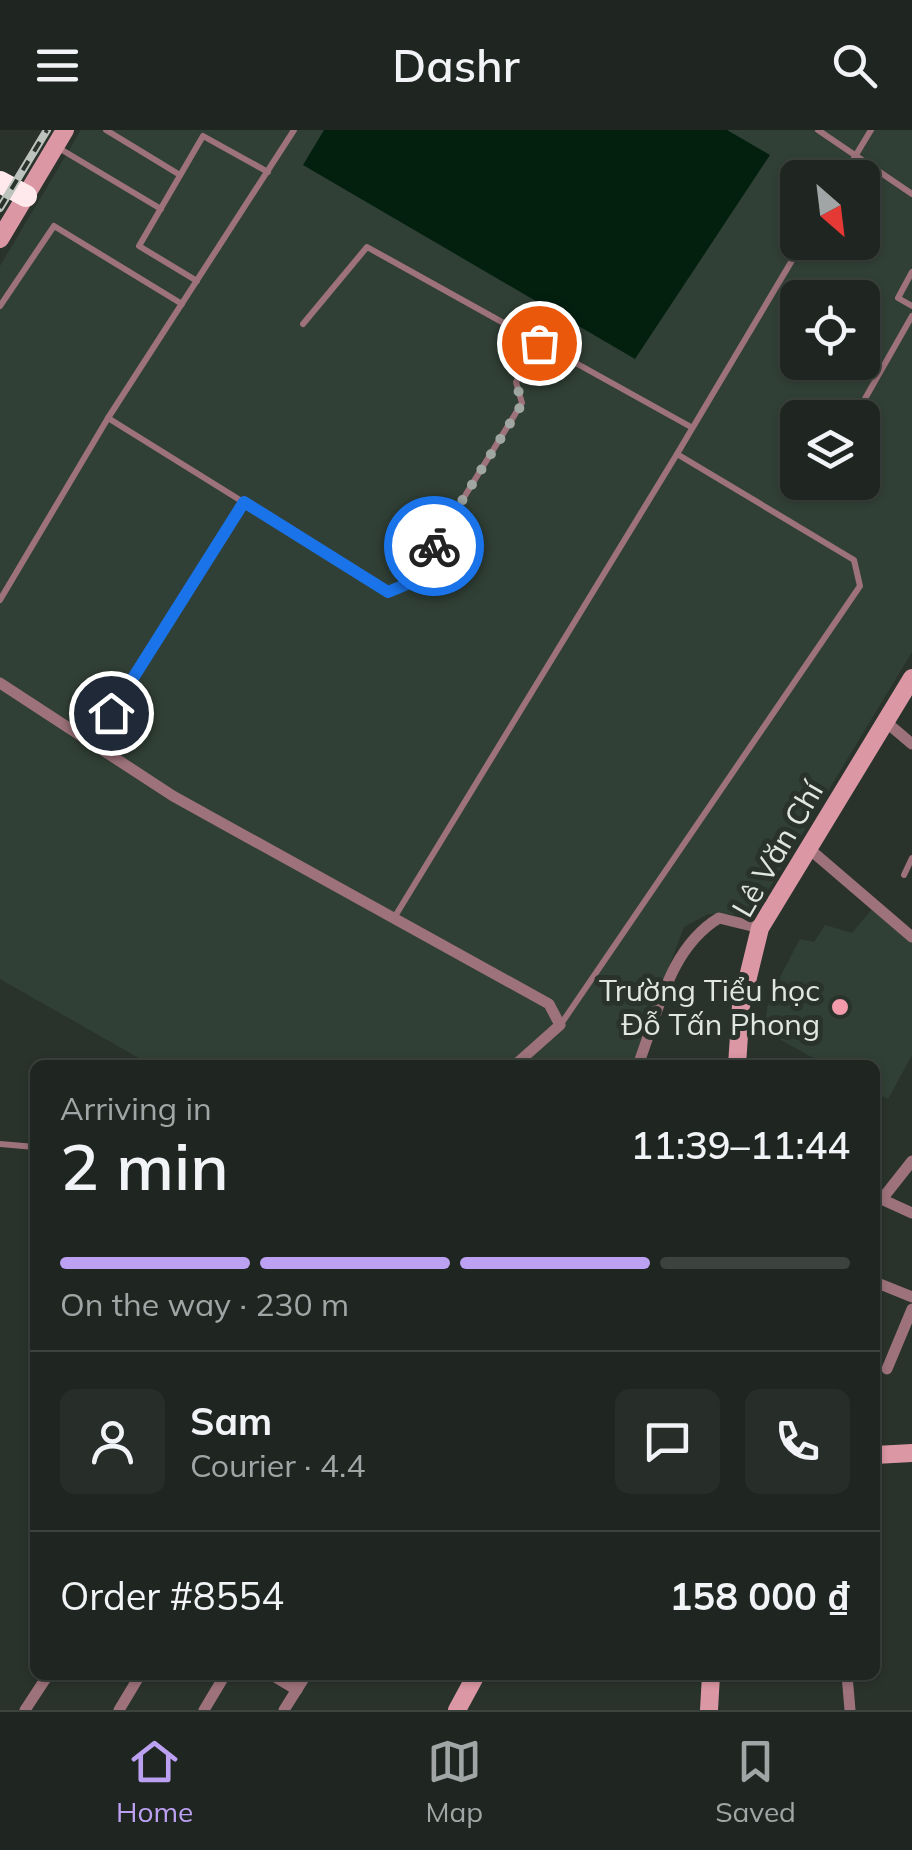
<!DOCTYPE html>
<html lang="en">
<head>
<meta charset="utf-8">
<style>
	:root { --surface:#1f2621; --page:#272e2a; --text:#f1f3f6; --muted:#a1a5a5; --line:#3c433f; --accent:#bca0f2 }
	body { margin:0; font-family:Mulish,sans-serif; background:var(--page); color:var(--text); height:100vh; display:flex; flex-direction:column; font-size:38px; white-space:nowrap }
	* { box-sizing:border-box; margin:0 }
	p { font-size:32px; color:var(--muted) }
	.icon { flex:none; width:55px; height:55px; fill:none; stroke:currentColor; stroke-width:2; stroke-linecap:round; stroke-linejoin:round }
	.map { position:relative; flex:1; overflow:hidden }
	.sheet { position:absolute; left:30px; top:930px; width:850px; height:620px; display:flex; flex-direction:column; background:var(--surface); border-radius:15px; box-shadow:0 2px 8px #0004,0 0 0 2px var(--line) }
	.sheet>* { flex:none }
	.needle { width:65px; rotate:152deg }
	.fabs { position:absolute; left:780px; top:30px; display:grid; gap:20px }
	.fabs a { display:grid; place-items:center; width:100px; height:100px; border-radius:15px; background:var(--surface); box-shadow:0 2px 8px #0004,0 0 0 2px var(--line); font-size:50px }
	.pin { position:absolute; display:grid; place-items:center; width:85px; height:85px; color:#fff; margin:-42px; border:5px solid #fff; border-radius:50%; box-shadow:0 2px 10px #0007 }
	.courier { position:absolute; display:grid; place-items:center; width:100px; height:100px; margin:-50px; border:8px solid #1a73e8; border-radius:50%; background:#fff; color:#222; box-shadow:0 2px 12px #0007 }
	.overview em { font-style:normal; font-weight:600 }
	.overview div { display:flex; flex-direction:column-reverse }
	.overview { display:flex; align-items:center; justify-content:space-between; height:170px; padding:0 30px }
	h1 { font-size:65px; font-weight:600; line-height:75px }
	.bar { display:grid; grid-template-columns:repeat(4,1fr); gap:15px 10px; align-content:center; height:120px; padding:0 30px }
	.bar i { height:12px; border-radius:8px; background:var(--line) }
	.bar .selected { background:var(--accent) }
	.bar p { grid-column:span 4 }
	.line { display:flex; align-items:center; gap:25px; padding:0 30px; border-top:2px solid var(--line) }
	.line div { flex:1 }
	.round { display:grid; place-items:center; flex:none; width:105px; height:105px; border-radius:15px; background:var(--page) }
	header { display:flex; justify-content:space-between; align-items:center; height:130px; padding:0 30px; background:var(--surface); font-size:45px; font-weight:600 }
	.menu { display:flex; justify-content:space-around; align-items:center; height:140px; border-top:2px solid var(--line); background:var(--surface); font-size:28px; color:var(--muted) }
	.menu a { display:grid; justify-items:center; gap:5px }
	.menu .selected { color:var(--accent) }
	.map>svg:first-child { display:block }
</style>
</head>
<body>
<header><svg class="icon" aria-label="menu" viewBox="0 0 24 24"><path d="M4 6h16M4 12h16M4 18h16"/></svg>Dashr<svg class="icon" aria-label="search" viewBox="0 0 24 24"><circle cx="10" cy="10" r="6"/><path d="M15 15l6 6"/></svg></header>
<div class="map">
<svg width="912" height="1580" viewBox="0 0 912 1580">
	<rect width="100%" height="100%" fill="#29332c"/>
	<g fill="#314036" fill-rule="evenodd">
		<path d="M81,0H912V522L753,785L708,784L684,797L632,935H151L0,849V136ZM798,48H862V112H798ZM798,168H862V232H798ZM798,288H862V352H798Z"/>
		<path d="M872,779L912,811V925L888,969L875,962V935H826L763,900L772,854L779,849L800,809L814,812L825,795L852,803Z"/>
	</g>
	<path fill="#03200f" d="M324,0H727L770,25L635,229L303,35Z"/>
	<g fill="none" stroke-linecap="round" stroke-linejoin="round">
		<g stroke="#9d727a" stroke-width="6">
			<path d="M106,0L180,45"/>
			<path d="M818,0L912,64"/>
			<path d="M57,17L161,79"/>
			<path d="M842,48L871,0"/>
			<path d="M912,142L898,168L912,176"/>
			<path d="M197,151L139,116L203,6L268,42"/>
			<path d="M0,176L54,96L182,174"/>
			<path d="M303,194L367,117L691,297"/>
			<path d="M108,288L388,462L412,452L522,273L516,252L539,213"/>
			<path d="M854,288L912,186"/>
			<path d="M0,470L108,288L294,0"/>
			<path d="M93,612L244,372"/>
			<path d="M904,745L912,728"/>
			<path d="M394,788L677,324"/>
			<path d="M561,894L860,456L854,430L677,324L803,112"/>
			<path d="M0,1014L35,1017"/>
		</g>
		<g stroke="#9d727a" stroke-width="11">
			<path d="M0,553L173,666L549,874L560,895L515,935"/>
			<path d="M886,592L912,614"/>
			<path d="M807,717L912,807"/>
			<path d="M638,935C658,883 669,818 719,788L760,798"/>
			<path d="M879,1068L912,1083"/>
			<path d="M882,1069L912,1031"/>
			<path d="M875,1152L912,1167"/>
			<path d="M887,1239L912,1179"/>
			<path d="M272,1545L297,1560"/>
			<path d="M847,1545L850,1580"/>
			<path d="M25,1580L48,1545"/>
			<path d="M119,1580L140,1545"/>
			<path d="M204,1580L225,1545"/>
			<path d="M284,1580L306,1545"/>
		</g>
		<g stroke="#db97a3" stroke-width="18">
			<path d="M0,109L65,0"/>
			<path d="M737,935L741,876L760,798L912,548"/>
			<path d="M875,1325L912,1323"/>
			<path d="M457,1580L476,1545"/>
			<path d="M709,1580L711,1545"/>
		</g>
		<path stroke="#ffe9ec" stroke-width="22" d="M0,52L26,66"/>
		<g stroke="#bcc3bf" stroke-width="8">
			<path id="rail" d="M0,78L47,0"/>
		</g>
		<use href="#rail" stroke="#29332c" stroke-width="4" stroke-dasharray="11" stroke-linecap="butt"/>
	</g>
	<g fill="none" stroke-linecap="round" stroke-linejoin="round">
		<path stroke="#a0a7a2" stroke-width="10" stroke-dasharray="0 18" d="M434,416L522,274L516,252L539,213"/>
		<path stroke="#1a73e8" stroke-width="12" d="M111,583L244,372L388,462L412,452L434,416"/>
	</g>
	<circle fill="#f39aab" stroke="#29332c" stroke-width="4" cx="840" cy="877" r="10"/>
	<g text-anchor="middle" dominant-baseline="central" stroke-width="10" stroke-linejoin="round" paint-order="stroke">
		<g font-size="30" fill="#e0e6e2" stroke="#29332c">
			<text transform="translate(777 719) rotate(-60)">Lê Văn Chí</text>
		</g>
		<g font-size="30" fill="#e0e6e2" stroke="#29332c" text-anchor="end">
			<text x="820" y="860">Trường Tiểu học<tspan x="820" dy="34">Đỗ Tấn Phong</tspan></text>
		</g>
	</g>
</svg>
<div class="fabs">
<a><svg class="needle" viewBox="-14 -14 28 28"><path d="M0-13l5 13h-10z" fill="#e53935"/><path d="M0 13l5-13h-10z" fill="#a1a5a5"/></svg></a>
<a><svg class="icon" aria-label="locate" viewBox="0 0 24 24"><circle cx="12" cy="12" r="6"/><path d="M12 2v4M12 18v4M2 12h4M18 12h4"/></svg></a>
<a><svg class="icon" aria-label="layers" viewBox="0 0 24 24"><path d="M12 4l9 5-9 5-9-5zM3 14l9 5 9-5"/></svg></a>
</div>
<div class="pin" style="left:539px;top:213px;background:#ea580c"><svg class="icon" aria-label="bag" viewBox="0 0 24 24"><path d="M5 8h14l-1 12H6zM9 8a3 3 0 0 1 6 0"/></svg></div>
<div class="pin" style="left:111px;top:583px;background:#1f2937"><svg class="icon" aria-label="home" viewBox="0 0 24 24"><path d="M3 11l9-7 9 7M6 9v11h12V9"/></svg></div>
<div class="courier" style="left:434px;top:416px"><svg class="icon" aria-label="bike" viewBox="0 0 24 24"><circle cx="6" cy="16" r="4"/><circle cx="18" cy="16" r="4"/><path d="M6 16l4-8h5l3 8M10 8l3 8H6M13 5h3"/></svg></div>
<section class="sheet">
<div class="overview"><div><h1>2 min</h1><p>Arriving in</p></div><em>11:39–11:44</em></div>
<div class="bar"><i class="selected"></i><i class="selected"></i><i class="selected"></i><i></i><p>On the way · 230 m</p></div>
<div class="line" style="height:180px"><a class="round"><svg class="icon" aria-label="person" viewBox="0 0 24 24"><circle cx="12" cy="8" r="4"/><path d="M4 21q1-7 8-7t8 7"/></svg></a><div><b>Sam</b><p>Courier · 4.4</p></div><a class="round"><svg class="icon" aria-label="chat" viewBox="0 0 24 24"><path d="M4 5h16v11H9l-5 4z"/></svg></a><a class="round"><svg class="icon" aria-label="phone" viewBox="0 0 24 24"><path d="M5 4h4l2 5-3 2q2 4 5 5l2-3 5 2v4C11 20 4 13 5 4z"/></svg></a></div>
<div class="line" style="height:130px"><div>Order #8554</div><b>158 000 ₫</b></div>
</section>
</div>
<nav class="menu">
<a class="selected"><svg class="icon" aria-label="home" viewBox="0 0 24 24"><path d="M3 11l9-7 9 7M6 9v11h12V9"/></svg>Home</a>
<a><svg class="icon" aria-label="map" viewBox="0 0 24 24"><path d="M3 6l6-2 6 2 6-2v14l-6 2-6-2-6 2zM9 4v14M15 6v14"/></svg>Map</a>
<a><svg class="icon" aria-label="saved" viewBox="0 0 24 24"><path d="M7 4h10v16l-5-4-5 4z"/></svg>Saved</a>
</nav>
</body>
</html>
